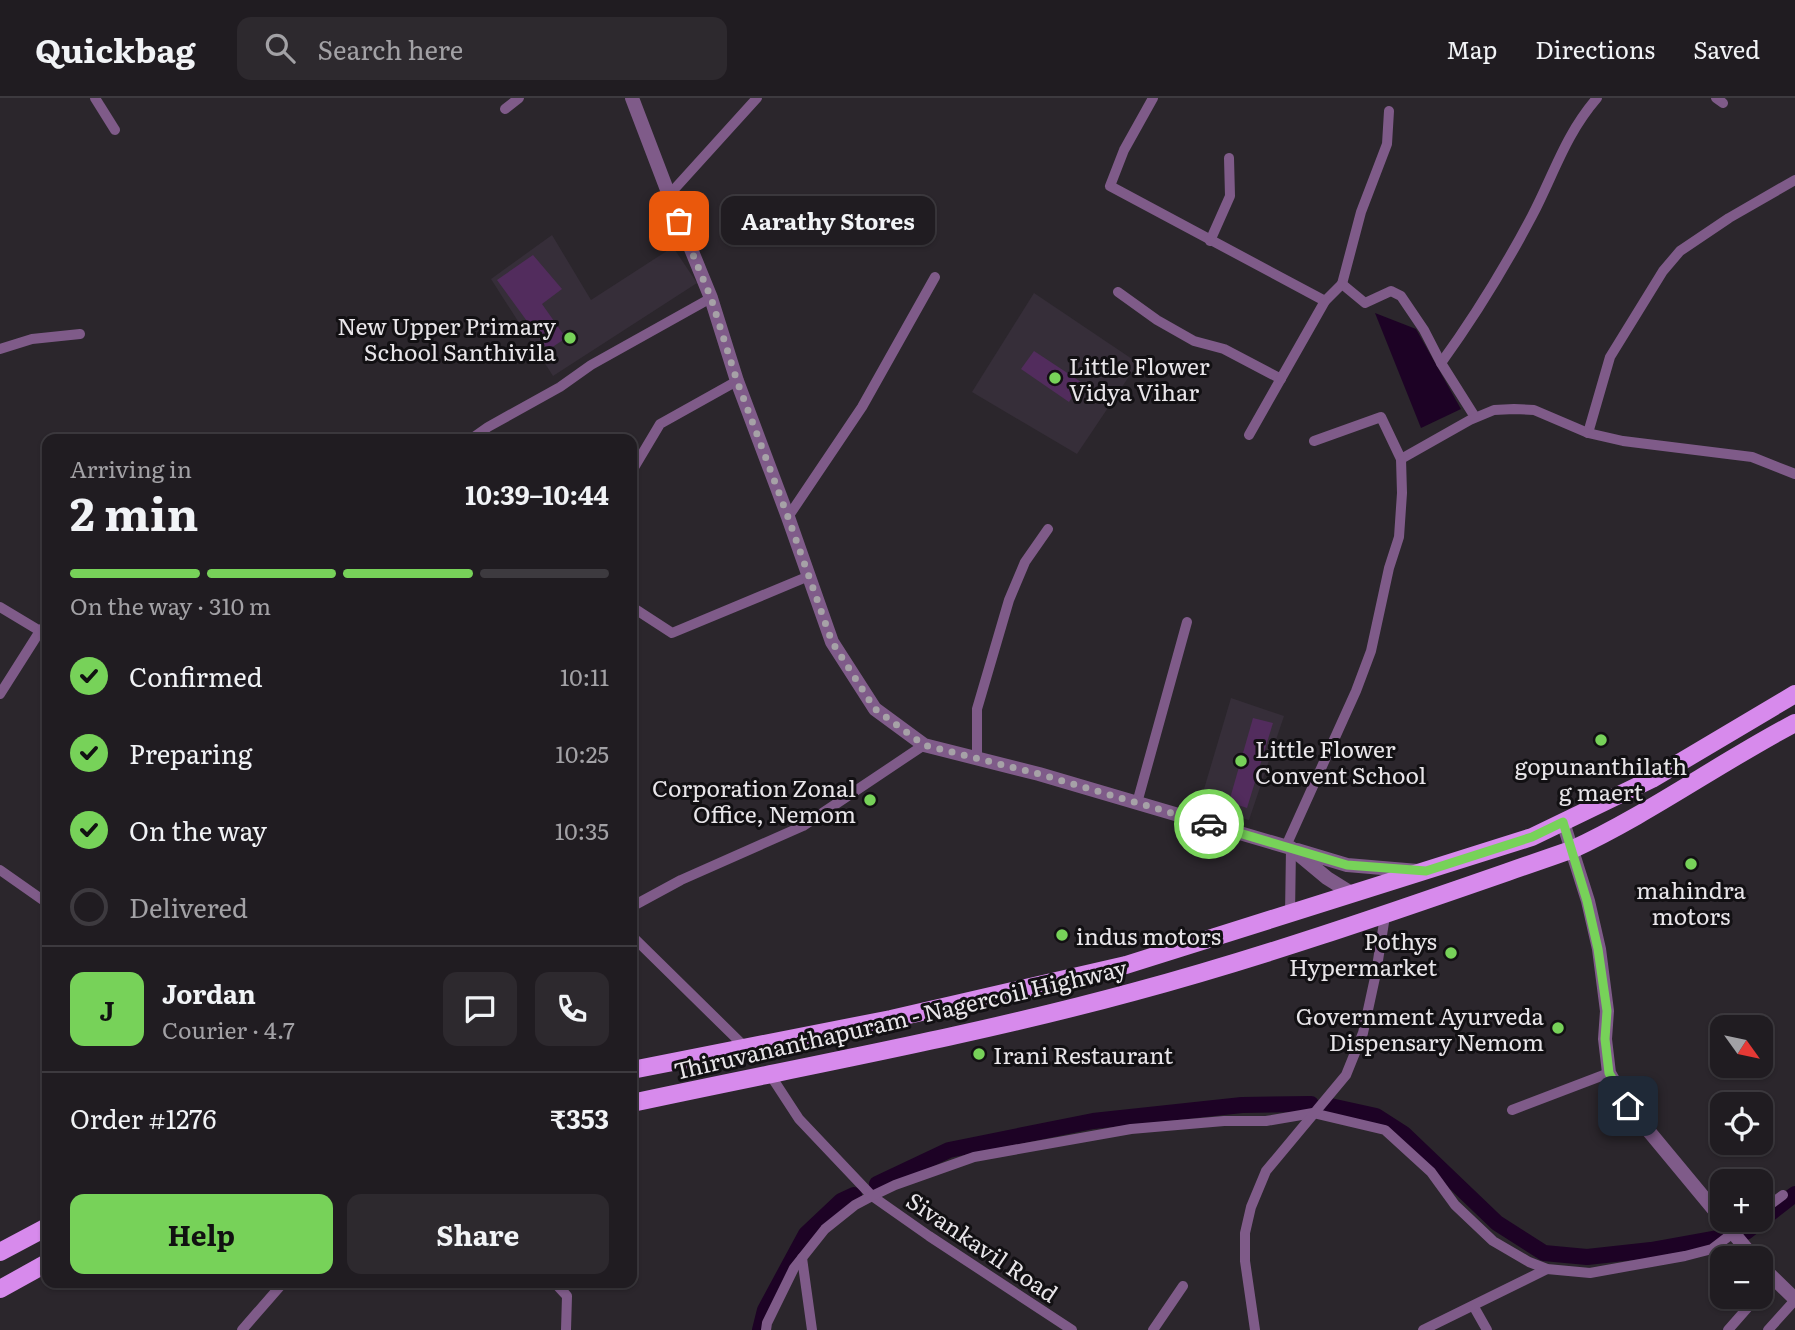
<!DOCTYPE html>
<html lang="en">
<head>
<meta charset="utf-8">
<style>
	:root { --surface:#201c21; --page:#2d292e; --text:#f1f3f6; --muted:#a2a1a5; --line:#3d3a3f; --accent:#77d259 }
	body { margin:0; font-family:Literata,serif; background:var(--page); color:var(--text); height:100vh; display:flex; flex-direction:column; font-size:26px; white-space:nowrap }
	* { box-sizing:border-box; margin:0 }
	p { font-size:23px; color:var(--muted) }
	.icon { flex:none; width:38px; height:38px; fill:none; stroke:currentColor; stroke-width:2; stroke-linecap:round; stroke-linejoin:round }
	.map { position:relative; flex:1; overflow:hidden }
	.details { position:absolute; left:42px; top:336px; width:595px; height:854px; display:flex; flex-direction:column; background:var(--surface); border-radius:14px; box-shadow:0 2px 5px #0004,0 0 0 2px var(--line) }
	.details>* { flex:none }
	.needle { width:46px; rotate:123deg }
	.controls { position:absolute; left:1710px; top:917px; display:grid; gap:14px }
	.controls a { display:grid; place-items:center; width:63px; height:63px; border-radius:14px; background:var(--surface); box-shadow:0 2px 5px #0004,0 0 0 2px var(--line); font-size:35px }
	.pin { position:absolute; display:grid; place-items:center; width:60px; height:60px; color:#fff; margin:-30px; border-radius:14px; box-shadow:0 4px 10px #0006 }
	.courier { position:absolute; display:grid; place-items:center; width:70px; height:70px; margin:-35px; border:5px solid #77d259; border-radius:50%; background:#fff; color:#222; box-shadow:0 2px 9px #0007 }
	.bubble { position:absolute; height:49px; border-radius:14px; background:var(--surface); box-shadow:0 2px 5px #0004,0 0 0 2px var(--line); font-size:23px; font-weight:700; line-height:49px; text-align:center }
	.headline em { font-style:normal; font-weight:700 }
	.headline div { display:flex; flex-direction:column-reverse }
	.headline { display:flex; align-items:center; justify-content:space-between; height:119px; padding:0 28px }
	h1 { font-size:46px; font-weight:700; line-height:52px }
	.bar { display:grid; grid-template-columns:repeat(4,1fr); gap:10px 7px; align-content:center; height:84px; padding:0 28px }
	.bar i { height:9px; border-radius:5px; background:var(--line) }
	.bar .active { background:var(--accent) }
	.bar p { grid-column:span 4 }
	.line { display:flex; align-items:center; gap:18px; padding:0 28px; border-top:2px solid var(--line) }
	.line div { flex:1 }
	.round { display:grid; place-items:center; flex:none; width:74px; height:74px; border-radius:14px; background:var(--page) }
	ol { padding:0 28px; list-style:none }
	li { display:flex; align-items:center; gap:21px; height:77px }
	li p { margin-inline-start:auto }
	li .icon { padding:7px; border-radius:50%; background:var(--accent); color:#111; stroke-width:4 }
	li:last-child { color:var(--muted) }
	li i { width:38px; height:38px; border:4px solid var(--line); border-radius:50% }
	.primary-button { display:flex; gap:14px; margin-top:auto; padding:14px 28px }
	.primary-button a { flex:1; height:80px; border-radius:14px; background:var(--accent); color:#111; font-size:28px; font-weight:700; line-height:80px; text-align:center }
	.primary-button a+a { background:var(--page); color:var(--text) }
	header { display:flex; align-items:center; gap:42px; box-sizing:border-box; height:98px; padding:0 35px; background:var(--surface); border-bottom:2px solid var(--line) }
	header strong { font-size:33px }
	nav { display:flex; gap:38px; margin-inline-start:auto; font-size:24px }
	.search { width:490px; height:63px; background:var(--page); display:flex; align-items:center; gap:18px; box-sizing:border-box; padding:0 24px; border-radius:14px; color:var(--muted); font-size:26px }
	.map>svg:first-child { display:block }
</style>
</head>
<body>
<header>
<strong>Quickbag</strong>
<div class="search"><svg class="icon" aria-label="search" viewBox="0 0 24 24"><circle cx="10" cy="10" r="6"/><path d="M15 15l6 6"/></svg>Search here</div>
<nav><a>Map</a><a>Directions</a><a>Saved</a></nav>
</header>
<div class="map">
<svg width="1795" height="1232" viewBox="0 0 1795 1232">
	<rect width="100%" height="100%" fill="#2b262c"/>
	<g fill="#362e39">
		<path d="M552,137L591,202L673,149L697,185L553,278L491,181Z"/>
		<path d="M1034,195L1138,265L1077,356L972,294Z"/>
		<path d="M1231,600L1284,618L1249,722L1199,708Z"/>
	</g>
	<g fill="#522c5d">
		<path d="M533,157L562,191L542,206L566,240L548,252L497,182Z"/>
		<path d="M1034,253L1081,284L1069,304L1021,271Z"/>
		<path d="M1253,620L1273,625L1247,710L1229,704Z"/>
	</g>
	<path fill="#1d0225" d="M1375,215L1416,231L1461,311L1421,330Z"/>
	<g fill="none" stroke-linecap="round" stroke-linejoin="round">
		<g stroke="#1d0225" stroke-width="16">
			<path d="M1326,1007L1376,1018L1404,1036L1497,1125L1544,1155L1587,1159L1651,1152L1723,1139"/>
			<path d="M877,1086L949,1052L1093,1023L1242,1007L1311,1006"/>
			<path d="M1746,1134L1795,1096"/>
			<path d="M760,1232L765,1212L806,1136L841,1103L854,1097"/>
		</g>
		<g stroke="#7f5b89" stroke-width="10">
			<path d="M95,0L115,32"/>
			<path d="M1153,0L1124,52L1110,88L1325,203"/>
			<path d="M1716,0L1723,5"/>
			<path d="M505,11L519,0"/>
			<path d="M669,97L757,0"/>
			<path d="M1210,143L1230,98L1229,60"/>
			<path d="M1342,186L1361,114L1387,46L1389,13"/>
			<path d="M1118,194L1157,222L1194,243L1224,251L1281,281"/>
			<path d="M0,251L32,241L80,236"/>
			<path d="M1441,265C1475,218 1505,169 1532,118C1554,76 1565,37 1597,0"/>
			<path d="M1588,335L1610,259L1663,173L1680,153L1729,120L1795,82"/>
			<path d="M1249,337L1325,203L1342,186L1365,205L1391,193L1401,198L1424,232L1441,265L1475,319"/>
			<path d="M471,341L488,329L560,289L591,267L711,200"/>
			<path d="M1401,361L1470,322L1494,312L1514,311L1534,312L1588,335L1623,343L1752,359L1795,376"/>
			<path d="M632,373L660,326L737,283"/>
			<path d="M788,419L862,309L935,179"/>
			<path d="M0,509L40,533"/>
			<path d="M632,509L672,535L809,478"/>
			<path d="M0,596L40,533L47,526"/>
			<path d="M977,660V611L1009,502L1025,464L1048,431"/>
			<path d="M1137,705L1187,524"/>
			<path d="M1286,748L1356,593L1371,553L1389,470L1399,439L1402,395L1401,361L1381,319L1314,343"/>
			<path d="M0,772L47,805"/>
			<path d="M1290,816L1291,750"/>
			<path d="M632,821L633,808L681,782L803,728L924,647"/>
			<path d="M632,838L746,950"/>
			<path d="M769,975L799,1021L872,1098L929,1138L1072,1232"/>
			<path d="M1512,1012L1609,975"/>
			<path d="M1760,1114L1783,1097"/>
			<path d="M802,1160L812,1232"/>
			<path d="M555,1185L567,1198L566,1232"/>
			<path d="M1760,1195L1773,1181"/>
			<path d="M1474,1209L1487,1232"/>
			<path d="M242,1232L283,1185"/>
			<path d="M766,1232L767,1225L794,1170L825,1131L855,1107L872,1098L895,1087L974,1059L1131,1031L1224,1023H1266L1313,1015L1385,1032L1431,1074L1455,1107L1493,1143L1529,1164L1547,1171L1590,1175L1685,1158L1712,1151L1750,1122"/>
			<path d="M1153,1232L1183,1188"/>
			<path d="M1255,1232L1245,1163V1135L1251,1109L1266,1073L1346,977L1363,935L1376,875L1385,818"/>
			<path d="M1423,1232L1547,1171"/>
			<path d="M1728,1232L1757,1199"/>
			<path d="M1768,1232L1795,1202"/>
		</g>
		<g stroke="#7f5b89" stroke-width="14">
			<path d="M632,0L669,97L711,200L737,283L788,419L832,544L875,611L924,647L1039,676L1291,750L1327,780L1351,795"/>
			<path d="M1563,724L1588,803L1599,851L1607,913L1605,941L1609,975L1628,1008L1754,1160"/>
			<path d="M1297,752L1347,767L1418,773"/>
			<path d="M1760,1167L1795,1201"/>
		</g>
		<g stroke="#d78aec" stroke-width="18">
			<path d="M632,972L891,921L1126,867L1532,739L1652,681L1795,596"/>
			<path d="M632,1005C799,969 968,939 1133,894C1282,854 1426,802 1571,752C1649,716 1719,665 1795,625"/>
			<path d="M0,1154L47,1129"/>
			<path d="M0,1191L47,1165"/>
		</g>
	</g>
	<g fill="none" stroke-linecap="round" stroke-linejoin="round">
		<path stroke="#a6a2a7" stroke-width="7" stroke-dasharray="0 12.6" d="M679,123L711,200L737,283L788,419L832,544L875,611L924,647L1039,676L1209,726"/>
		<path stroke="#77d259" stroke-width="9" d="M1209,726L1347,767L1426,773L1532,739L1563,724L1587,803L1598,851L1607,913L1605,941L1609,975L1628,1008"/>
	</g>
	<g fill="#77d259" stroke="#121013" stroke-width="2.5">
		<circle cx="570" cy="240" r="7"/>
		<circle cx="1055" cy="280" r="7"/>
		<circle cx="1601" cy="642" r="7"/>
		<circle cx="1241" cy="663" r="7"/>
		<circle cx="870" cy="702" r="7"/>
		<circle cx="1691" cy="766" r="7"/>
		<circle cx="1062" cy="837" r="7"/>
		<circle cx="1451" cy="855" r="7"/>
		<circle cx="1558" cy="930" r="7"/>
		<circle cx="979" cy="956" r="7"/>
	</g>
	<g text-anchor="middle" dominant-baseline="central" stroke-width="6" stroke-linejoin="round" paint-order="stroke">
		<g font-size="23" fill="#e8e5e9" stroke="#121013" text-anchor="end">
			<text x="556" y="227">New Upper Primary<tspan x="556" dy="26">School Santhivila</tspan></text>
			<text x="1069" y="267" text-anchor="start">Little Flower<tspan x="1069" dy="26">Vidya Vihar</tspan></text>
			<text x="1255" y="650" text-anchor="start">Little Flower<tspan x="1255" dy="26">Convent School</tspan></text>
			<text x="1601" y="667" text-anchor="middle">gopunanthilath<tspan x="1601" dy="26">g maert</tspan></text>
			<text x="856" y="689">Corporation Zonal<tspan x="856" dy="26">Office, Nemom</tspan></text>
			<text x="1691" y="791" text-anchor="middle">mahindra<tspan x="1691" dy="26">motors</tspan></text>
			<text x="1076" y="837" text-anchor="start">indus motors</text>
			<text x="1437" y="842">Pothys<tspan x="1437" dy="26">Hypermarket</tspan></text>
			<text x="1544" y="917">Government Ayurveda<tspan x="1544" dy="26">Dispensary Nemom</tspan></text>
			<text x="993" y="956" text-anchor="start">Irani Restaurant</text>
		</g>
		<g font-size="23" fill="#e8e5e9" stroke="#121013">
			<text transform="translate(900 920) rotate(-13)">Thiruvananthapuram - Nagercoil Highway</text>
			<text transform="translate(983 1148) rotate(34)">Sivankavil Road</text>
		</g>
	</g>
</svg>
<div class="controls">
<a><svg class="needle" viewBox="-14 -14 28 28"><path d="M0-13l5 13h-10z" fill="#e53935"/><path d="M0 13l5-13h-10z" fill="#a2a1a5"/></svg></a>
<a><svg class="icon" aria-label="locate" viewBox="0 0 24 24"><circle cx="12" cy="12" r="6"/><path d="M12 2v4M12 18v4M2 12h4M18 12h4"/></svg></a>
<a>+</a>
<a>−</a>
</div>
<div class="pin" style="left:679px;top:123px;background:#ea580c"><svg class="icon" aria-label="bag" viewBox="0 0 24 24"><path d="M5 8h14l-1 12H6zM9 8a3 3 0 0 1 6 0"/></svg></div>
<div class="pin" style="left:1628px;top:1008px;background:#1f2937"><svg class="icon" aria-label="home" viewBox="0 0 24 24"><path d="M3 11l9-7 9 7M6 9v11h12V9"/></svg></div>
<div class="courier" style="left:1209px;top:726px"><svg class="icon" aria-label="car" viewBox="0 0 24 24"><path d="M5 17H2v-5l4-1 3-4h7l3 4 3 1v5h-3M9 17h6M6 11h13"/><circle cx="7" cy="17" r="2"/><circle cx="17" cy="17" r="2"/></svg></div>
<div class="bubble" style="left:721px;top:98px;width:214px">Aarathy Stores</div>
<section class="details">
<div class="headline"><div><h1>2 min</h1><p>Arriving in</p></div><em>10:39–10:44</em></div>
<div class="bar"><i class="active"></i><i class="active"></i><i class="active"></i><i></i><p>On the way · 310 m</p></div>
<ol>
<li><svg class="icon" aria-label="check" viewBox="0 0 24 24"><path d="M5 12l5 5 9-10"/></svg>Confirmed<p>10:11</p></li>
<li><svg class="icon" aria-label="check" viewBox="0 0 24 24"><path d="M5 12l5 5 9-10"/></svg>Preparing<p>10:25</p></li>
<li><svg class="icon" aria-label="check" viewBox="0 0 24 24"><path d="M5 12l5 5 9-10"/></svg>On the way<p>10:35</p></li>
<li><i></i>Delivered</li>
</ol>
<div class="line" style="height:126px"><b class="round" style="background:var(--accent);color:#111">J</b><div><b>Jordan</b><p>Courier · 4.7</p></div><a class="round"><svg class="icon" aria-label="chat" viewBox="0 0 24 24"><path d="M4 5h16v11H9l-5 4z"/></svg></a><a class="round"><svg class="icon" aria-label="phone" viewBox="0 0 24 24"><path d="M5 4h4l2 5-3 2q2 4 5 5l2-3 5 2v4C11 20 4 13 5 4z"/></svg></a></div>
<div class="line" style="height:91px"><div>Order #1276</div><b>₹353</b></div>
<div class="primary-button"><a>Help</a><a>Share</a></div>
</section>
</div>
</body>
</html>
